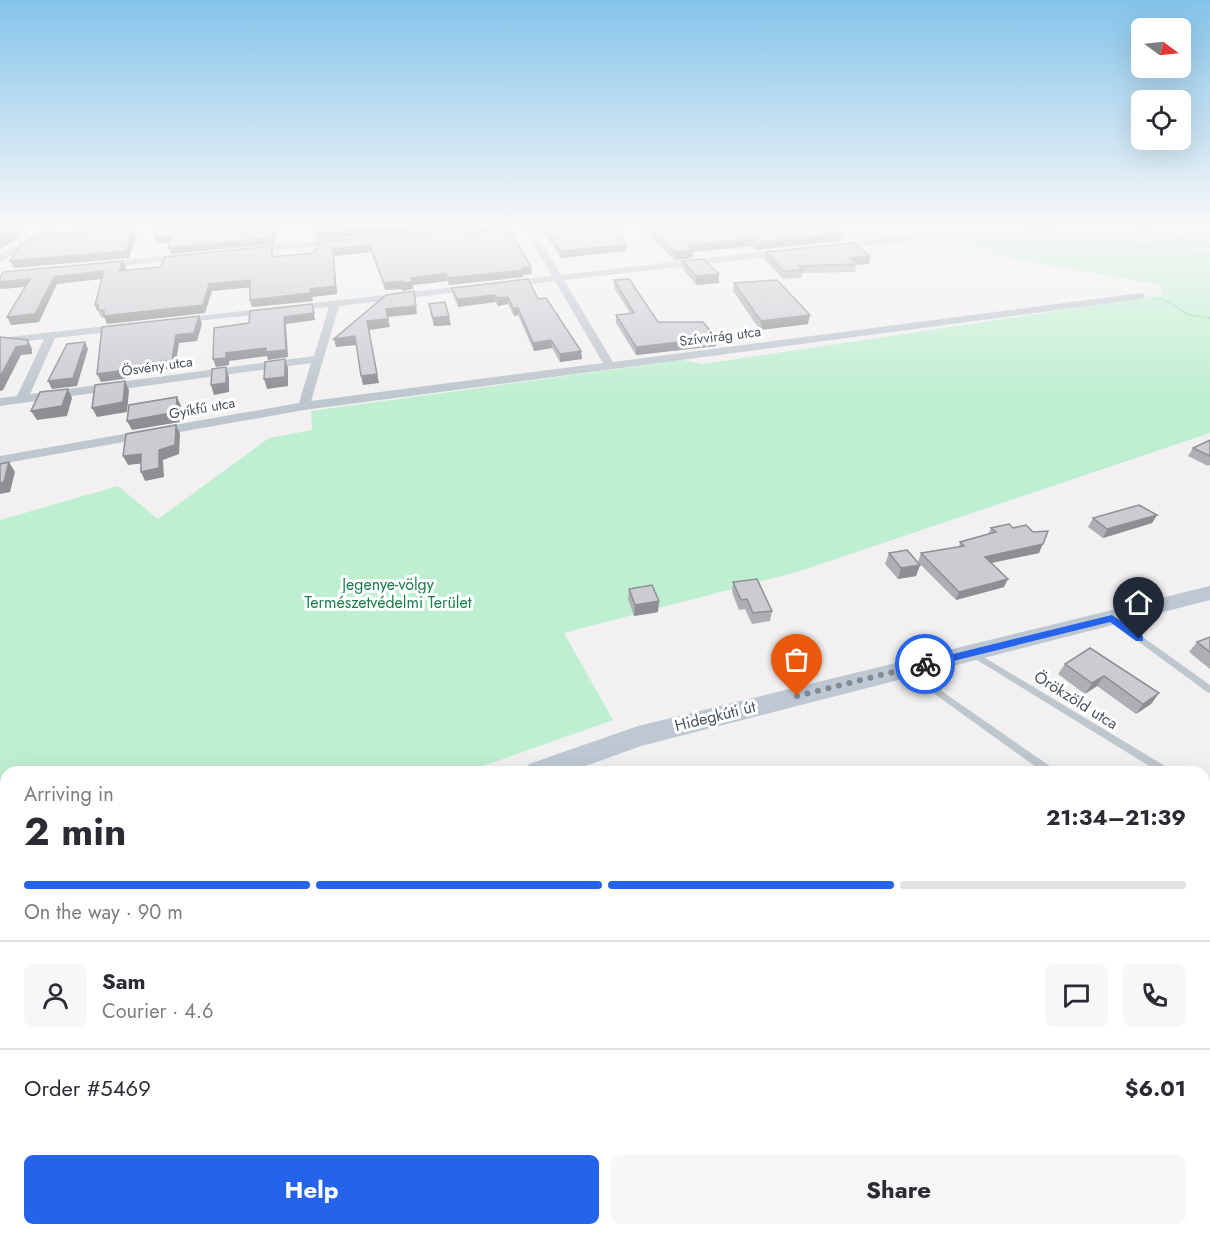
<!DOCTYPE html>
<html lang="en">
<head>
<meta charset="utf-8">
<style>
	:root { --surface:#fff; --page:#f7f7f7; --text:#2b2b33; --muted:#7c7c81; --line:#e1e1e2; --accent:#2563eb }
	body { margin:0; font-family:Jost,sans-serif; background:var(--page); color:var(--text); height:100vh; display:flex; flex-direction:column; font-size:22px; white-space:nowrap }
	* { box-sizing:border-box; margin:0 }
	p { font-size:20px; color:var(--muted) }
	.icon { flex:none; width:33px; height:33px; fill:none; stroke:currentColor; stroke-width:2; stroke-linecap:round; stroke-linejoin:round }
	.map { position:relative; flex:1; overflow:hidden }
	.details { position:absolute; left:0px; top:766px; width:1210px; height:470px; display:flex; flex-direction:column; background:var(--surface); border-radius:18px 18px 0 0; box-shadow:0 6px 24px #0002 }
	.details>* { flex:none }
	.needle { width:39px; rotate:105deg }
	.fabs { position:absolute; left:1131px; top:18px; display:grid; gap:12px }
	.fabs a { display:grid; place-items:center; width:60px; height:60px; border-radius:9px; background:var(--surface); box-shadow:0 6px 24px #0002; font-size:30px }
	.pin { position:absolute; display:grid; place-items:center; width:51px; height:51px; color:#fff; margin:-62px -26px; border-radius:50% 50% 50% 0; rotate:-45deg; box-shadow:0 0 6px #0007 }
	.pin .icon { rotate:45deg }
	.courier { position:absolute; display:grid; place-items:center; width:60px; height:60px; margin:-30px; border:4px solid #2563eb; border-radius:50%; background:#fff; color:#222; box-shadow:0 2px 8px #0007 }
	.headline em { font-style:normal; font-weight:700 }
	.headline div { display:flex; flex-direction:column-reverse }
	.headline { display:flex; align-items:center; justify-content:space-between; height:102px; padding:0 24px }
	h1 { font-size:39px; font-weight:700; line-height:45px }
	.bar { display:grid; grid-template-columns:repeat(4,1fr); gap:9px 6px; align-content:center; height:72px; padding:0 24px }
	.bar i { height:8px; border-radius:4px; background:var(--line) }
	.bar .current { background:var(--accent) }
	.bar p { grid-column:span 4 }
	.line { display:flex; align-items:center; gap:15px; padding:0 24px; border-top:2px solid var(--line) }
	.line div { flex:1 }
	.round { display:grid; place-items:center; flex:none; width:63px; height:63px; border-radius:9px; background:var(--page) }
	.primary-button { display:flex; gap:12px; margin-top:auto; padding:12px 24px }
	.primary-button a { flex:1; height:69px; border-radius:9px; background:var(--accent); color:#fff; font-size:24px; font-weight:700; line-height:69px; text-align:center }
	.primary-button a+a { background:var(--page); color:var(--text) }
	.map>svg:first-child { display:block }
</style>
</head>
<body>
<div class="map">
<svg width="1210" height="1235" viewBox="0 0 1210 1235">
	<rect width="100%" height="100%" fill="#f2f0f0"/>
	<path fill="#bfefd1" d="M850,224H1210V433L800,571L564,633L613,720L466,772H6V988L0,992V520L118,486L158,519L269,438L312,430L311,411L682,360L703,364L1163,295L1161,285L1024,261L926,235L875,240Z"/>
	<g fill="none" stroke-linecap="round" stroke-linejoin="round">
		<path stroke="#8dd9eb" stroke-width="3" d="M1116,224L1210,246"/>
		<g stroke="#77cca1" stroke-width="1.5" stroke-dasharray="2 1.5" stroke-linecap="butt">
			<path d="M936,224L1056,232L1087,240L1210,255"/>
			<path d="M1146,224L1210,237"/>
			<path d="M1153,298L1167,301L1189,315L1210,318"/>
		</g>
		<path stroke="#77cca1" stroke-width="4.5" stroke-dasharray="7 4.5" stroke-linecap="butt" d="M627,1235L632,1230"/>
		<g fill="#bec7ce" fill-rule="evenodd">
			<path d="M1112,615L1210,685V693L1207,692L1109,620L1108,618L1109,616Z"/>
			<path d="M972,650L1170,769L1171,772H1159L969,655L968,653L969,651Z"/>
			<path d="M907,667L1054,769L1055,772H1043L904,672L903,670L904,668Z"/>
			<path d="M1204,792L1210,795V804L1204,802Z"/>
			<path d="M1204,872L1210,874V885L1204,883Z"/>
		</g>
		<g fill="#bec7ce" fill-rule="evenodd">
			<path d="M38,224H66L0,262V255L49,228L0,230V226Z"/>
			<path d="M511,224H537L532,227L561,275L786,249L790,252L786,255L564,280L613,362L1141,293L1146,296L1141,299L304,410L0,464V456L299,403L311,363L0,406V398L17,396L44,339L0,344V338L124,324L129,327L124,330L55,338L30,394L314,356L329,307L176,323V319L180,318L473,285L476,286V290L339,306L311,401L603,363L555,281L508,287L503,284L508,281L552,276L524,227L443,234L439,232L443,230Z"/>
			<path d="M911,235L914,236V240L833,250L829,247L833,244Z"/>
			<path d="M340,239L343,240V244L252,253L248,250L252,247Z"/>
			<path d="M184,254L187,255V259L102,268L98,265L102,262Z"/>
			<path d="M222,1230H256L254,1235H220Z"/>
			<path d="M841,1230H874L876,1235H843Z"/>
		</g>
		<g fill="#bec8d3" fill-rule="evenodd">
			<path d="M1210,586V600L641,746L569,772H525L529,764L638,726Z"/>
			<path d="M6,1038V1075L0,1078V1041Z"/>
		</g>
	</g>
	<g fill="#aeafb5">
		<path d="M538,224H615L626,251L561,258Z"/>
		<path d="M639,224H828L841,234L840,241L756,250L752,246L709,250L693,252V258L675,260L671,257Z"/>
		<path d="M466,233L531,267L532,274L523,275V277L449,285L447,281L413,285V289L402,291L401,289L385,290L371,252L334,256L337,294L312,297L313,301L252,307L250,300V287L212,291L205,313L107,324L105,318L101,317L95,305L102,279L57,284L39,322L11,325L25,287L1,289L126,268L125,271L161,267L272,246L274,257L314,253Z"/>
		<path d="M766,252L870,256L869,264L856,265L855,272L802,273V277L783,279L765,260Z"/>
		<path d="M683,261L719,283L696,285L683,269Z"/>
		<path d="M614,280L658,322L716,346L636,355L616,323V315L630,313L614,288Z"/>
		<path d="M734,283L808,324L760,330L733,291Z"/>
		<path d="M452,288L538,299L581,351L582,359L560,362L552,348L534,351L518,315L514,316L508,304L498,306L495,302L458,307L453,295Z"/>
		<path d="M429,304L451,325L434,326L430,312Z"/>
		<path d="M1210,440V465L1208,466L1188,456L1193,448Z"/>
		<path d="M1157,515L1152,523L1103,538L1088,527L1093,518Z"/>
		<path d="M991,528L1039,553L991,563L1004,587L956,600L918,562L921,553L959,547L960,542L988,535Z"/>
		<path d="M889,553L920,565L916,576L898,579L885,564Z"/>
		<path d="M733,582L772,611L770,621L752,624L745,609L739,610L732,592Z"/>
		<path d="M629,589L658,612L634,616L628,599Z"/>
		<path d="M1210,637V669L1189,652L1197,642Z"/>
		<path d="M1065,664L1159,693L1151,704L1136,714L1097,686L1085,694L1058,674Z"/>
		<path d="M954,1230H1000L997,1235H959Z"/>
	</g>
	<g fill="#8d8f93">
		<path d="M274,224H304V226L276,229L275,244L171,254L168,248Z"/>
		<path d="M435,224H463V226L317,240L316,234Z"/>
		<path d="M134,227L137,233L129,258L14,268L10,261Z"/>
		<path d="M15,231L18,239L0,249V239Z"/>
		<path d="M841,234L840,241L756,250L757,243Z"/>
		<path d="M172,236L175,242L157,244L155,238Z"/>
		<path d="M753,239L752,246L693,252V258L675,260L676,252L688,245Z"/>
		<path d="M370,245L371,252L334,256L337,294L312,297L313,301L252,307L250,300L310,289L333,249Z"/>
		<path d="M626,245V251L561,258L560,251Z"/>
		<path d="M870,256L869,264L856,265V264L850,258Z"/>
		<path d="M123,261L126,268L122,279L119,271Z"/>
		<path d="M531,267L532,274L523,275V277L449,285L448,278Z"/>
		<path d="M104,271L107,278L57,284L39,322L11,325L7,317L54,277Z"/>
		<path d="M446,273L447,281L413,285L411,278Z"/>
		<path d="M719,274V283L696,285V276Z"/>
		<path d="M30,279L33,286L1,289L0,287V282Z"/>
		<path d="M250,280L253,287L212,291L205,313L107,324L104,316L209,284Z"/>
		<path d="M403,281L412,282L413,289L402,291L401,289L385,290L384,283Z"/>
		<path d="M495,295V302L458,307L457,299Z"/>
		<path d="M508,297V304L498,306L497,298Z"/>
		<path d="M312,304L315,320L286,324L288,357L268,360L267,356L229,361V365L216,367L213,359L284,317Z"/>
		<path d="M416,306L417,314L388,317L386,309Z"/>
		<path d="M513,308H518V315L514,316Z"/>
		<path d="M810,315L808,324L760,330L761,321Z"/>
		<path d="M199,316L202,324L197,341L179,343L175,368L130,374V378L101,382L97,374L127,366L176,335Z"/>
		<path d="M449,316L451,325L434,326L433,318Z"/>
		<path d="M388,319L390,327L369,330L379,383L363,385L361,376L367,321Z"/>
		<path d="M355,336L356,345L336,347L334,339Z"/>
		<path d="M716,338V346L636,355V347Z"/>
		<path d="M28,340L32,349V354L21,355L3,390L0,391V377L16,347Z"/>
		<path d="M551,340L552,348L534,351L533,343Z"/>
		<path d="M85,342L88,349L77,386L52,389L48,381Z"/>
		<path d="M581,351L582,359L560,362V354Z"/>
		<path d="M285,359L288,368V386L267,389L264,379Z"/>
		<path d="M226,367L229,377V392L214,395L211,385Z"/>
		<path d="M125,381L129,390L127,412L97,417L92,408Z"/>
		<path d="M68,389L72,398L67,416L37,420L31,411Z"/>
		<path d="M177,397L181,406L180,422L132,430L127,421Z"/>
		<path d="M176,425L180,434L179,454L163,460L164,477L145,481L141,472L159,450Z"/>
		<path d="M141,454L145,463L128,465L123,456Z"/>
		<path d="M9,462L15,472L10,492L0,494V483Z"/>
		<path d="M1157,515L1152,523L1103,538L1107,529Z"/>
		<path d="M1043,544L1039,553L981,565L985,557Z"/>
		<path d="M920,565L916,576L898,579L901,568Z"/>
		<path d="M1008,579L1004,587L956,600L959,592Z"/>
		<path d="M659,601L658,612L634,616L635,605Z"/>
		<path d="M1104,676L1097,686L1085,694L1092,683Z"/>
		<path d="M1159,693L1151,704L1136,714L1143,704Z"/>
		<path d="M46,1230H64L65,1235H47Z"/>
		<path d="M431,1230H434L437,1235H428Z"/>
	</g>
	<g fill="#caccd2" stroke="#8d8f93" stroke-width="1.5">
		<path d="M154,224H274L273,238L168,248L172,236L155,238Z"/>
		<path d="M313,224H435L316,234Z"/>
		<path d="M542,224H615L618,229L616,230L626,245L560,251Z"/>
		<path d="M646,224H828L841,234L757,243L753,239L710,243L688,245L693,250L676,252L672,249Z"/>
		<path d="M134,227L126,251L10,261L21,244L35,236Z"/>
		<path d="M465,228L466,233L509,228L531,267L522,268L523,270L448,278L446,273L411,278L412,282L400,283L403,281L384,283L370,245L333,249L335,286L310,289L311,293L250,300V280L209,284L203,305L104,316V311L97,309L98,305H95L104,271L54,277L35,314L7,317L30,279L0,282V277L3,272L123,261L119,271L161,267L165,257L272,246V257L314,253V249H318L317,242Z"/>
		<path d="M15,231L0,239V233Z"/>
		<path d="M853,243L870,256L850,258L856,264L799,266L803,270L784,271L766,252Z"/>
		<path d="M703,259L719,274L696,276L683,261Z"/>
		<path d="M528,279L538,299L546,298L581,351L560,354L551,340L533,343L518,308H513L508,297L497,298L495,295L457,299L452,288Z"/>
		<path d="M629,279L658,322H703L716,338L636,347L616,315L634,313L614,280Z"/>
		<path d="M777,280L810,315L761,321L734,283Z"/>
		<path d="M414,291L416,306L386,309L388,319L367,321L377,374L361,376L355,336L334,339L386,295Z"/>
		<path d="M445,302L449,316L433,318L429,304Z"/>
		<path d="M312,304L314,313L284,317L286,350L266,352V348L226,353V358L213,359L214,328L249,323L250,311Z"/>
		<path d="M199,316L194,333L176,335L172,360L127,366L126,370L97,374L102,327Z"/>
		<path d="M0,337L28,340V345L16,347L0,377Z"/>
		<path d="M85,342L73,378L48,381L67,344Z"/>
		<path d="M285,359V377L264,379L265,362Z"/>
		<path d="M226,367V383L211,385L212,369Z"/>
		<path d="M125,381L123,402L92,408L95,385Z"/>
		<path d="M68,389L62,406L31,411L40,392Z"/>
		<path d="M177,397L176,412L127,421L129,405Z"/>
		<path d="M176,425L175,445L159,450V468L141,472V454L123,456L126,434Z"/>
		<path d="M1210,440V456L1193,448Z"/>
		<path d="M9,462L4,482L0,483V464Z"/>
		<path d="M1139,505L1157,515L1107,529L1093,518Z"/>
		<path d="M1009,524L1013,528L1026,525L1033,532L1048,531L1043,544L985,557L1008,579L959,592L921,553L964,546L960,542L996,532L991,528Z"/>
		<path d="M907,550L920,565L901,568L889,553Z"/>
		<path d="M757,579L772,611L753,613L747,599L741,600L733,582Z"/>
		<path d="M652,585L659,601L635,605L629,589Z"/>
		<path d="M1210,637V652L1197,642Z"/>
		<path d="M1090,648L1159,693L1143,704L1104,676L1092,683L1065,664Z"/>
		<path d="M11,1230H46L47,1235H3Z"/>
		<path d="M325,1230H431L432,1231L428,1235H319Z"/>
		<path d="M974,1230H1000L997,1235H979Z"/>
	</g>
	<linearGradient id="sky" x2="0" y2="1"><stop stop-color="#83c3e9"/><stop offset="0.57" stop-color="#f9f8f8"/><stop offset="1" stop-color="#f9f8f8" stop-opacity="0"/></linearGradient>
	<rect width="1210" height="396" fill="url(#sky)"/>
	<path fill="#2563eb" d="M1112,615L1143,636V641H1136L1110,622L925,668L920,664L925,661Z"/>
	<g fill="none" stroke-linecap="round" stroke-linejoin="round">
		<path stroke="#848a90" stroke-width="6" stroke-dasharray="0 10.8" d="M797,696L925,664"/>
	</g>
	<g text-anchor="middle" dominant-baseline="central" stroke-width="6" stroke-linejoin="round" paint-order="stroke">
		<g font-size="14" fill="#48535d" stroke="#fff">
			<text transform="translate(720 336) rotate(-7)">Szívvirág utca</text>
			<text transform="translate(157 366) rotate(-8)">Ösvény utca</text>
			<text transform="translate(202 408) rotate(-10)">Gyíkfű utca</text>
		</g>
		<g font-size="16" fill="#197e4a" stroke="#fff">
			<text x="388" y="584">Jegenye-völgy<tspan x="388" dy="18">Természetvédelmi Terület</tspan></text>
		</g>
		<g font-size="16" fill="#48535d" stroke="#fff">
			<text transform="translate(1076 700) rotate(32)">Örökzöld utca</text>
			<text transform="translate(715 716) rotate(-14)">Hidegkúti út</text>
		</g>
	</g>
</svg>
<div class="fabs">
<a><svg class="needle" viewBox="-14 -14 28 28"><path d="M0-13l5 13h-10z" fill="#e53935"/><path d="M0 13l5-13h-10z" fill="#7c7c81"/></svg></a>
<a><svg class="icon" aria-label="locate" viewBox="0 0 24 24"><circle cx="12" cy="12" r="6"/><path d="M12 2v4M12 18v4M2 12h4M18 12h4"/></svg></a>
</div>
<div class="pin" style="left:797px;top:696px;background:#ea580c"><svg class="icon" aria-label="bag" viewBox="0 0 24 24"><path d="M5 8h14l-1 12H6zM9 8a3 3 0 0 1 6 0"/></svg></div>
<div class="pin" style="left:1139px;top:639px;background:#1f2937"><svg class="icon" aria-label="home" viewBox="0 0 24 24"><path d="M3 11l9-7 9 7M6 9v11h12V9"/></svg></div>
<div class="courier" style="left:925px;top:664px"><svg class="icon" aria-label="bike" viewBox="0 0 24 24"><circle cx="6" cy="16" r="4"/><circle cx="18" cy="16" r="4"/><path d="M6 16l4-8h5l3 8M10 8l3 8H6M13 5h3"/></svg></div>
<section class="details">
<div class="headline"><div><h1>2 min</h1><p>Arriving in</p></div><em>21:34–21:39</em></div>
<div class="bar"><i class="current"></i><i class="current"></i><i class="current"></i><i></i><p>On the way · 90 m</p></div>
<div class="line" style="height:108px"><a class="round"><svg class="icon" aria-label="person" viewBox="0 0 24 24"><circle cx="12" cy="8" r="4"/><path d="M4 21q1-7 8-7t8 7"/></svg></a><div><b>Sam</b><p>Courier · 4.6</p></div><a class="round"><svg class="icon" aria-label="chat" viewBox="0 0 24 24"><path d="M4 5h16v11H9l-5 4z"/></svg></a><a class="round"><svg class="icon" aria-label="phone" viewBox="0 0 24 24"><path d="M5 4h4l2 5-3 2q2 4 5 5l2-3 5 2v4C11 20 4 13 5 4z"/></svg></a></div>
<div class="line" style="height:78px"><div>Order #5469</div><b>$6.01</b></div>
<div class="primary-button"><a>Help</a><a>Share</a></div>
</section>
</div>
</body>
</html>
